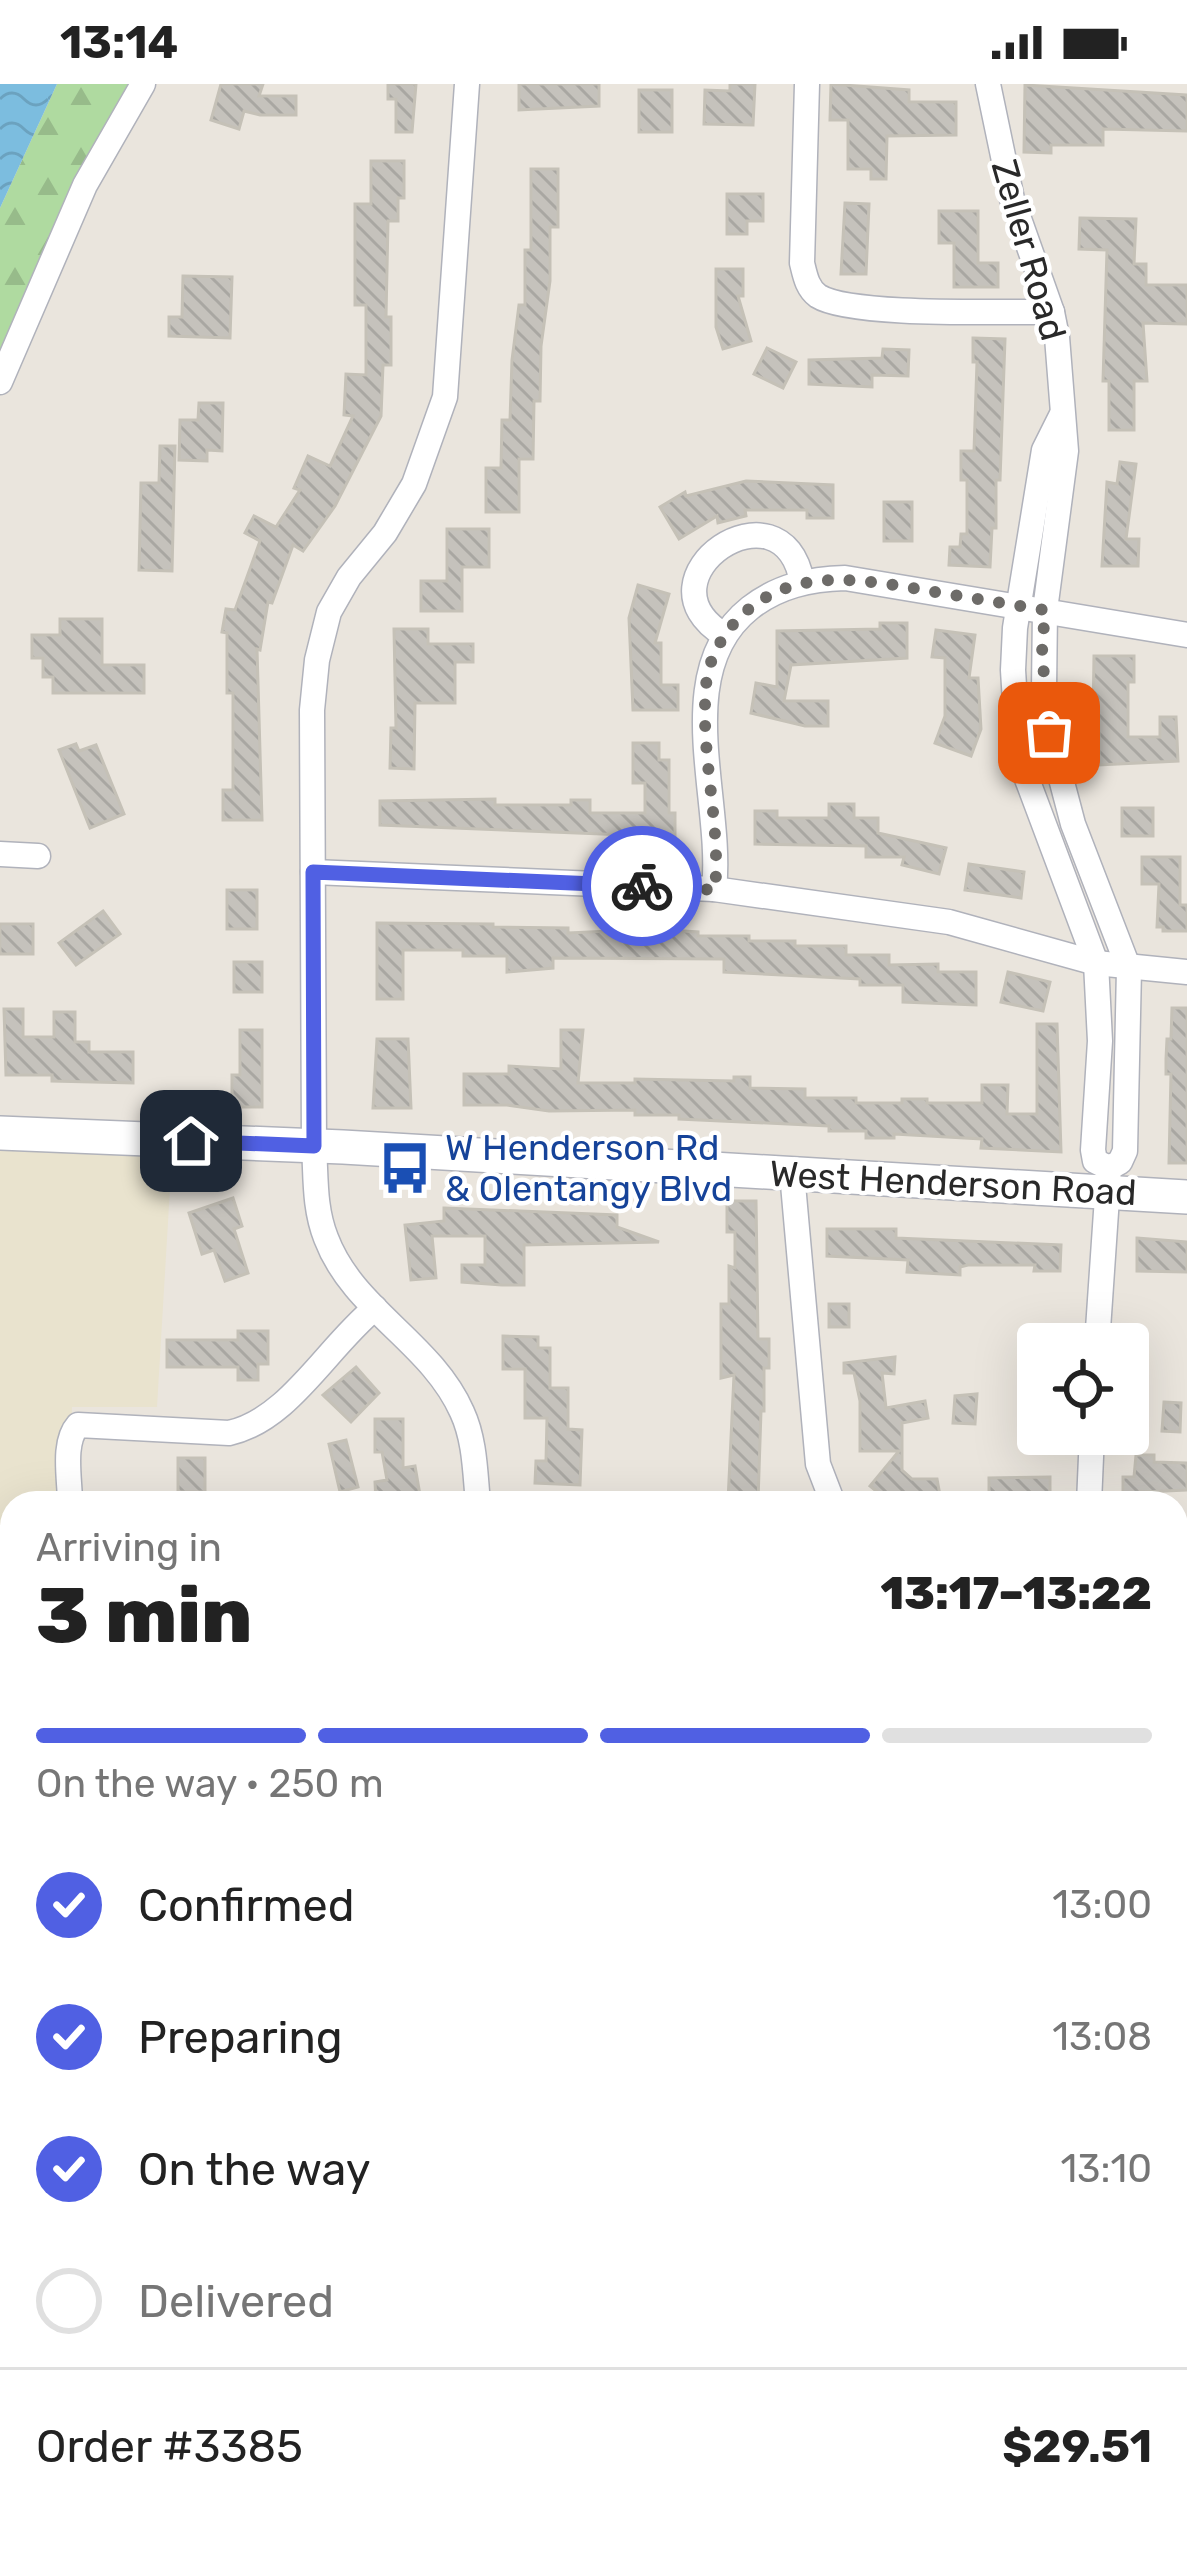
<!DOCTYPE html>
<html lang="en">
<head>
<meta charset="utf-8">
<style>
	:root { --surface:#fff; --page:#f2f2f2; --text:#222; --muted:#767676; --line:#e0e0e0; --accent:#5060e3 }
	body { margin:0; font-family:Rubik,sans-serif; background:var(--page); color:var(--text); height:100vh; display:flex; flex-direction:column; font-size:45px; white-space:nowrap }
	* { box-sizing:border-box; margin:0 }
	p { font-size:39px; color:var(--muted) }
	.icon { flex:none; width:66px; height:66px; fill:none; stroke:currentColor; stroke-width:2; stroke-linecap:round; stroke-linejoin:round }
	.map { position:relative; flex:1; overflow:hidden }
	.details { position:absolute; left:0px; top:1407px; width:1188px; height:1059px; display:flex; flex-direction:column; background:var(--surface); border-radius:36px 36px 0 0; box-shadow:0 12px 48px #0002 }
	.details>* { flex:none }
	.controls { position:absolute; left:1017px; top:1239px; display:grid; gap:24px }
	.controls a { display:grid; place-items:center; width:132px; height:132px; border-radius:12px; background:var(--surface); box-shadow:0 12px 48px #0002; font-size:60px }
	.pin { position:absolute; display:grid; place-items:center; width:102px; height:102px; color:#fff; margin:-51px; border-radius:24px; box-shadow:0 6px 18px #0006 }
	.courier { position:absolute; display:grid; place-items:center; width:120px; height:120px; margin:-60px; border:9px solid #5060e3; border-radius:50%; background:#fff; color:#222; box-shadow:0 3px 15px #0007 }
	.head em { font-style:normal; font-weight:800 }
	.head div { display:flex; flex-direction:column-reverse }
	.head { display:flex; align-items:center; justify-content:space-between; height:204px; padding:0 36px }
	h1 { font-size:78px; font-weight:800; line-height:90px }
	.bar { display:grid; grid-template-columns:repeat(4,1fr); gap:18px 12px; align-content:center; height:144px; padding:0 36px }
	.bar i { height:15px; border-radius:9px; background:var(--line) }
	.bar .current { background:var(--accent) }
	.bar p { grid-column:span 4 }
	.line { display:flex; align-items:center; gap:30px; padding:0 36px; border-top:3px solid var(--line) }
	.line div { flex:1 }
	ol { padding:0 36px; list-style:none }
	li { display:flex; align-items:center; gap:36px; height:132px }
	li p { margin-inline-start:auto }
	li .icon { padding:12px; border-radius:50%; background:var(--accent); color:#fff; stroke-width:4 }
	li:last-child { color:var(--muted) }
	li i { width:66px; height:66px; border:6px solid var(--line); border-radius:50% }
	.status { display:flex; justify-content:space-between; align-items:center; height:84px; padding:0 60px; background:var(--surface); direction:ltr }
	.status svg { height:33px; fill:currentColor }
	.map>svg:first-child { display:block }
</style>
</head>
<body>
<div class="status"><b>13:14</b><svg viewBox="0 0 49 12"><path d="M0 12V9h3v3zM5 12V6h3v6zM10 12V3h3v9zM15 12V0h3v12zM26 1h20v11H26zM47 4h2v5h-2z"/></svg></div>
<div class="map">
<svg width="1187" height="2465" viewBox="0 0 1187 2465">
	<defs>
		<pattern id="grass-tufts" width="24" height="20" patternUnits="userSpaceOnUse" patternTransform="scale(3)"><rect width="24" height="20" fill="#afdaa0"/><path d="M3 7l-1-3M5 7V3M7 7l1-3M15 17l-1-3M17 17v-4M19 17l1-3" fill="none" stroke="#97bb8a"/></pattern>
		<pattern id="forest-firs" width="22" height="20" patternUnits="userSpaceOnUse" patternTransform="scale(3)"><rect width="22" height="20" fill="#afdaa0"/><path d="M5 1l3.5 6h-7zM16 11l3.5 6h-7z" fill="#97bb8a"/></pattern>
		<pattern id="water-waves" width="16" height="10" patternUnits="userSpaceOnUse" patternTransform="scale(3)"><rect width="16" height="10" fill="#7cbddf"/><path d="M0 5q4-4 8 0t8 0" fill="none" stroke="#6ba2bf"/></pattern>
		<pattern id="building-back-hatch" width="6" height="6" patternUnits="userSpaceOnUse" patternTransform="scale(3)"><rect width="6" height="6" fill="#c5c2bc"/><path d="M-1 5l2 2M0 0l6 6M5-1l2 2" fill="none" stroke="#a9a7a2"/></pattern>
	</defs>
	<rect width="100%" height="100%" fill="#eae5dd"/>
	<path fill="#e9e3ce" d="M0,1062L172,1071L157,1323H72L71,1419H12V2165L0,2164Z"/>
	<path fill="url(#grass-tufts)" d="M0,2164L12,2165V2454H85L81,2465H0Z"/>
	<path fill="url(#forest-firs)" d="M57,0H142L0,291V124Z"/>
	<path fill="url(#water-waves)" d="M0,0H57L0,124Z"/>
	<g fill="url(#building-back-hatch)" stroke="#c5c1b7" stroke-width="3">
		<path d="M221,0H263L259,12H296V31H260L244,27L239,45L211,36Z"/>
		<path d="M388,0H416L412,48H396V15H388Z"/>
		<path d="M519,0H599V22L519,26Z"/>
		<path d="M730,0H755L753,41L704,40L705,6L730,7Z"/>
		<path d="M831,0L909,6V18H956V51L887,52L886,95H871V85H848V36H830Z"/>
		<path d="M1025,1L1187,11V47L1103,45V61H1051V69L1024,68Z"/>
		<rect x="639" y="6" width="33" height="42"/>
		<path d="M371,77H404V114H398V137H388L386,233H391V281H383L381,332L335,422L303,467L293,461L272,519L268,518L260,566L257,565L262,736H223V706H233V609H227V549L222,548L226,525L235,526L260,457L245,449L254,432L276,443L300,406L294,404L308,372L330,382L353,332L344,331L346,290L366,291V221H355V120H371Z"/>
		<path d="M531,85H558V143H550V197L541,262L540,317H534L533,375H519V428H486V384H501L502,336H510L512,276L519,221H525V166H531Z"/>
		<path d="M727,110H763V137H747V150H727Z"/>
		<path d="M845,119L869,120L866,190H841Z"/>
		<path d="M939,127H978V179H998V203H954V159H939Z"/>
		<path d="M1080,134L1136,135L1134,180H1146V201H1187V240L1143,239L1147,297H1134V346H1109V297H1103L1107,166L1079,165Z"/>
		<path d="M716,185H743V212H738L751,257L723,265L716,243Z"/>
		<path d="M183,192L232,193L230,254L169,252V233H182Z"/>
		<path d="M973,254L1005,255L1000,396H996V444H992L990,483L949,481L950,463H960L961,450H967V396H961V367H974L977,278H973Z"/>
		<path d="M767,264L796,278L783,304L754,290Z"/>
		<path d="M883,265L909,266L908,292L872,291V303L809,300V276L882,274Z"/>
		<path d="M199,319H223L222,367L207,366V377L179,376L180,336H198Z"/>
		<path d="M160,362H175L172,487L139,486L141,399H159Z"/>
		<path d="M1120,378L1136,380L1126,455H1139L1138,482H1102L1107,398L1117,400Z"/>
		<path d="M746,397L833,401V434H807V426H745L746,432L718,439L717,432L679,455L660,423L685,408L686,412Z"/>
		<rect x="884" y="418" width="28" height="39"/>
		<path d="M447,445H489V483H462V527H421V497H447Z"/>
		<path d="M638,501L669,510L655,559H661V601H678V626H633L629,534Z"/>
		<path d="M60,535H102V581H144V609H53V593H43V574H32V551H60Z"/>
		<path d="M880,539H907V574L791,581L784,617H828V642H805L751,629L756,599L777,603V547L880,545Z"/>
		<path d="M394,545H428V560H473V578H455V619H415L414,685L390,684L391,644H396Z"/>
		<path d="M936,546L975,551L969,594H978L981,645L971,672L935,659L945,632V574L932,573Z"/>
		<path d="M1094,572H1134V598H1128V653H1160V633H1176L1178,677L1099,681V635H1093Z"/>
		<path d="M633,659H659V676H669V729H675V753L380,741V717L495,715V721H571V716H590V729H645V699H633Z"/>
		<path d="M76,660L79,667L96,661L124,730L90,744L59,666Z"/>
		<path d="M829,720H854V734H878V749L946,764L939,790L902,781L904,773H866V762L755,760V727H777V734H829Z"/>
		<rect x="1122" y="724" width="31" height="28"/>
		<path d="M1142,773H1180V821H1187V847H1163V843H1157L1159,800H1142Z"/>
		<path d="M969,780L1024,788L1021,814L965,806Z"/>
		<rect x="227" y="806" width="30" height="39"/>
		<path d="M103,827L120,850L76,881L59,859Z"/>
		<path d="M377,839L493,840V843L568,844V849L653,845L698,848V852H749V857H795V862H846V871H889V881L938,880V888H976V921L903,918V901H860V895L724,888V875L553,874V884L507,888V872H463V866H403V915H377Z"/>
		<rect x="0" y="840" width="33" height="30"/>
		<rect x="234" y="878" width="28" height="30"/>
		<path d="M1008,888L1050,898L1043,927L1001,918Z"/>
		<path d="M1172,924H1187V1079H1169L1171,990H1166V975L1167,955H1171Z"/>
		<path d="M4,925H23V953H54V928H75V958H89V968H133V999L52,997V991H6Z"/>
		<path d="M1037,940H1057L1061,1068L981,1064L982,1055L894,1050V1054H866V1047H829V1042L679,1035V1031H635V1026L549,1027L507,1021H464V990H509V982L561,985V946H583L578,999H635V995L734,997V993H750V1004L805,1005V1014H856V1019H902V1015H927V1019H982V1001H1008L1007,1030H1037Z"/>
		<path d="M240,946H262V1023H232V991H240Z"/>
		<path d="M377,955H408L411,1024H373Z"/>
		<path d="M233,1114L242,1142L234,1145L248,1189L225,1197L214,1166L202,1170L189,1129Z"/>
		<path d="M727,1117H756L758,1255H769V1284H764V1327H761L758,1417H728L734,1291L721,1294V1220H729V1182L735,1184V1148H727Z"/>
		<path d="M444,1124L617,1131V1143L659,1158L524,1161V1201H502L462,1198V1181H485V1152H432L436,1194L411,1196L405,1141L444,1137Z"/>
		<path d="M827,1145H896V1154L1061,1161L1060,1187H1034L1035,1181H968L960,1183V1191L907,1188L908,1176L827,1172Z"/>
		<path d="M1137,1154L1187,1158V1188L1137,1187Z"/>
		<rect x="829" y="1220" width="20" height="23"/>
		<path d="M238,1247H268V1280H258V1296H238V1283H167V1256H238Z"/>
		<path d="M503,1252L538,1253V1264H550V1304H568V1345L582,1346L580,1401L535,1399L536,1377H546L547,1334H525V1285H503Z"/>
		<path d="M895,1273L894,1290L882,1289L886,1324L925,1317L928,1334L902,1339V1386L912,1395H937L941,1417L899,1415L891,1419L870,1402L899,1367H860V1317L854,1289H844V1279Z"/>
		<path d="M356,1283L379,1309L351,1338L323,1311Z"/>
		<path d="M977,1310L975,1340L953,1339L955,1312Z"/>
		<path d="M1164,1318L1181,1319L1180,1348L1162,1347Z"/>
		<path d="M375,1335H403V1384L415,1382L420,1411L398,1415L399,1419H376L375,1398L387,1396L382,1368H375Z"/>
		<path d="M346,1356L358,1403L340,1408L329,1360Z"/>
		<path d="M1136,1371H1154V1378L1187,1379V1406L1123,1409V1393H1134Z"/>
		<rect x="178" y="1374" width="27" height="34"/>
		<path d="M1050,1393V1419H989V1394Z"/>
	</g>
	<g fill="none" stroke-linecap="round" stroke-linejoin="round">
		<g stroke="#b0b2bb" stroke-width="27">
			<g id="minor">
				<path d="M467,0L445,313L414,400L385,449L349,493L329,528L317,576L312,626L314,1062C316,1093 314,1124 326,1154C353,1226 431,1258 462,1328C475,1356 475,1388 478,1419"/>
				<path d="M807,0L802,179C805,191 807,204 818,212C851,233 1006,227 1052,228"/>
				<path d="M988,0L1012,115L1052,228L1057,253L1066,367L1045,526L1044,606L1049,649L1073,740L1129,885L1125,1067L1120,1078L1109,1084L1097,1260"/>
				<path d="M0,298L85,101L143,0"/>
				<path d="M1061,332L1044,366L1015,544L1013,586L1016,634L1027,695L1096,879L1100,957L1093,1066L1095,1077L1109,1084"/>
				<path d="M724,551C631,494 783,391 802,498"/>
				<path d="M0,770L38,772"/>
				<path d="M313,788L714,805L949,838L1096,879L1187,888"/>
				<path d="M714,805C724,717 669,588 750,524C778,502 810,495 845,494L1187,551"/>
				<path d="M792,1089L818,1380L833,1419"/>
				<path d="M70,1419C70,1395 62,1359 78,1341L229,1349C289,1336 327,1263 375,1224"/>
				<path d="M1089,1419L1092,1350"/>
				<path d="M1176,1466H1187"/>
				<path d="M1176,1806L1187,1807"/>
				<path d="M1176,2127L1187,2128"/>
				<path d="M531,2454L694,2465"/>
				<path d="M320,2465L327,2454"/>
				<path d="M892,2465L893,2454"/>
			</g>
		</g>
		<g stroke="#b0b2bb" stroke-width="36">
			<path id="secondary" d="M0,1049L343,1063L1187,1113"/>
		</g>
		<use href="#minor" stroke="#fff" stroke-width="24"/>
		<use href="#secondary" stroke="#fff" stroke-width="33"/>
	</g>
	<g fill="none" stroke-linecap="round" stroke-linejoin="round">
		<path stroke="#6d6b68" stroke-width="12" stroke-dasharray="0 21.6" d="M642,802L715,806C721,738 700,671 706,603C707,579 720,555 736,537C791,479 865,496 935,508C972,514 1008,520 1045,526L1042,568L1049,649"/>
		<path stroke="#5060e3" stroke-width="15" d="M191,1057L314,1062L313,788L642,802"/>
	</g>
	<defs>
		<g id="bus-bare" transform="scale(4.14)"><path d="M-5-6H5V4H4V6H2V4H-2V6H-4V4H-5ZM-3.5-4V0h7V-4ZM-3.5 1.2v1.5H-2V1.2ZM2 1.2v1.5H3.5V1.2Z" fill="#1a4fb4" stroke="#fff" stroke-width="2.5" paint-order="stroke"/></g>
	</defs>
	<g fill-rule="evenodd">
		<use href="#bus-bare" x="405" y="1084"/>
	</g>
	<g text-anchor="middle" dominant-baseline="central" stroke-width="9" stroke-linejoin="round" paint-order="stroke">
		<g font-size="36" fill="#292929" stroke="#fff">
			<text transform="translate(1029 166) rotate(74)">Zeller Road</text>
			<text transform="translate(953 1099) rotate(3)">West Henderson Road</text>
		</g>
		<g font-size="36" fill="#164399" stroke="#fff" text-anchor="start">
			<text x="445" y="1063">W Henderson Rd<tspan x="445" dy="41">&amp; Olentangy Blvd</tspan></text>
		</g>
	</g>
</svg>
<div class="controls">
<a><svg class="icon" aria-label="locate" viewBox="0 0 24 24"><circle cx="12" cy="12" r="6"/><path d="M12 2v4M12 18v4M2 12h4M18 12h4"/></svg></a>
</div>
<div class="pin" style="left:1049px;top:649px;background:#ea580c"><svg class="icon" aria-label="bag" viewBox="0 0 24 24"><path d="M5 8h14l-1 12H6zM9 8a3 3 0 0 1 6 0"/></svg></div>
<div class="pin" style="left:191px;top:1057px;background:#1f2937"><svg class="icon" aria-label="home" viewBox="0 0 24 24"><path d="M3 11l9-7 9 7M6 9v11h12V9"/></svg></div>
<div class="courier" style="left:642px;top:802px"><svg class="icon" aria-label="bike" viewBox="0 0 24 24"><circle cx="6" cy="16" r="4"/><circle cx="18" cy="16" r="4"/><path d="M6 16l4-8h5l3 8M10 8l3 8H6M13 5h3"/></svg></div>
<section class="details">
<div class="head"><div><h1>3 min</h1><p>Arriving in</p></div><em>13:17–13:22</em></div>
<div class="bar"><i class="current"></i><i class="current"></i><i class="current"></i><i></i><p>On the way · 250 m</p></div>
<ol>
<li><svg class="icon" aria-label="check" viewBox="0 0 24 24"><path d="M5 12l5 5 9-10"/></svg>Confirmed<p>13:00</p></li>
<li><svg class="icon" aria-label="check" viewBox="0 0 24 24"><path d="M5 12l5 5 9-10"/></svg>Preparing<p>13:08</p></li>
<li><svg class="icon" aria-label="check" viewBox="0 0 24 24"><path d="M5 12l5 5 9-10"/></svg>On the way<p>13:10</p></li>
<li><i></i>Delivered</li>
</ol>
<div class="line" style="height:156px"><div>Order #3385</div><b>$29.51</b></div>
</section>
</div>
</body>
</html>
